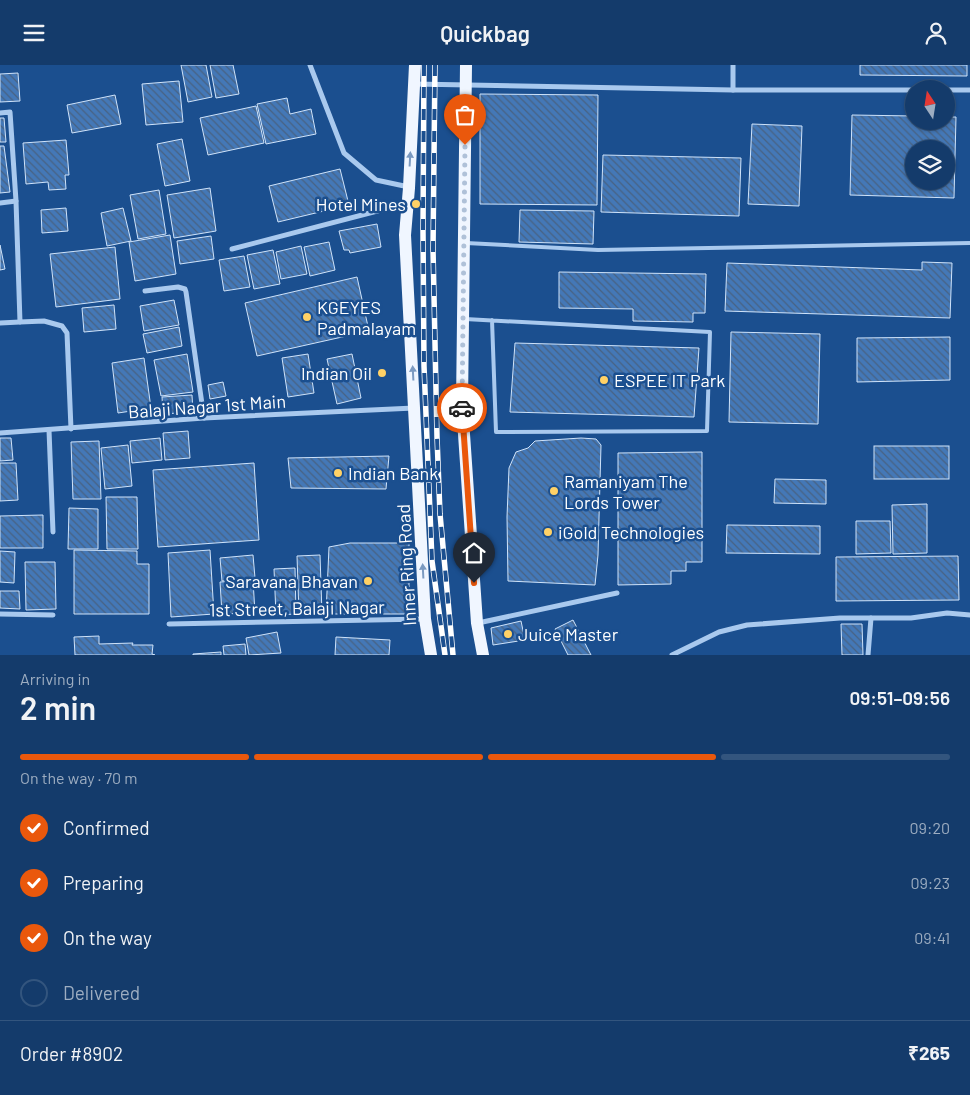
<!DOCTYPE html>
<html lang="en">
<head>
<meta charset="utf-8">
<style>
	:root { --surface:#143b6b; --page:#1d4271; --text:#f1f3f6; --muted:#9dadc1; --line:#33557e; --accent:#ea580c }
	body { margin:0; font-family:Barlow,sans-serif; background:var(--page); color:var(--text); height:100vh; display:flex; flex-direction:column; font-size:19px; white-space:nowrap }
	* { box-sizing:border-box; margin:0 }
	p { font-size:16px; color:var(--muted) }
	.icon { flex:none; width:28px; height:28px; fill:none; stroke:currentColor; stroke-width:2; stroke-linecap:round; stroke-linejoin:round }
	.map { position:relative; height:590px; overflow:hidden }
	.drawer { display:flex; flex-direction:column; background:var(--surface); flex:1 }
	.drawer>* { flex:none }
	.needle { width:32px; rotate:348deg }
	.buttons { position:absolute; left:905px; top:15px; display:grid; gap:10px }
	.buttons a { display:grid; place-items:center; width:50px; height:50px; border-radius:50%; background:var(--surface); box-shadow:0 1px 4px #0004,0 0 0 1px var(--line); font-size:25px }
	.pin { position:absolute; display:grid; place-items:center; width:42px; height:42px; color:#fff; margin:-51px -21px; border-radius:50% 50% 50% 0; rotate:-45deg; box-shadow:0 0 5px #0007 }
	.pin .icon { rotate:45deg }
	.courier { position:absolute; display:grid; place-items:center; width:50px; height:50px; margin:-25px; border:4px solid #ea580c; border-radius:50%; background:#fff; color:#222; box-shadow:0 1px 6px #0007 }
	.summary em { font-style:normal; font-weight:600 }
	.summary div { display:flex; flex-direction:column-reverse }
	.summary { display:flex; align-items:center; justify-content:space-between; height:85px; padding:0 20px }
	h1 { font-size:32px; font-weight:600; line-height:38px }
	.bar { display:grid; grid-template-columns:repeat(4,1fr); gap:8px 5px; align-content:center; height:60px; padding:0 20px }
	.bar i { height:6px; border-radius:4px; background:var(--line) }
	.bar .current { background:var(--accent) }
	.bar p { grid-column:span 4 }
	.line { display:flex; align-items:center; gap:12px; padding:0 20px; border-top:1px solid var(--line) }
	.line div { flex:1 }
	ol { padding:0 20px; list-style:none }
	li { display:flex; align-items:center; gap:15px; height:55px }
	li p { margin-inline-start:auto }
	li .icon { padding:5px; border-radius:50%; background:var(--accent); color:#fff; stroke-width:4 }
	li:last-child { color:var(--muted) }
	li i { width:28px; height:28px; border:2px solid var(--line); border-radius:50% }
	header { display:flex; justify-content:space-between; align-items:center; height:65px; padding:0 20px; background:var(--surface); font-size:22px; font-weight:600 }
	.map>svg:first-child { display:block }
</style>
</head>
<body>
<header><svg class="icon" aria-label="menu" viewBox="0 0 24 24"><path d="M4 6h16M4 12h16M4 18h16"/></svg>Quickbag<svg class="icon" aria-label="person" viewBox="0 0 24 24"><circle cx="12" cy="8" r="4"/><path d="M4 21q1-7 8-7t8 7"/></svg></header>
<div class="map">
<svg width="970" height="590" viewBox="0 0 970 590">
	<defs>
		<pattern id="building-back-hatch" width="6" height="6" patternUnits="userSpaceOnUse" patternTransform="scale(1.25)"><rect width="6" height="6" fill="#4478b7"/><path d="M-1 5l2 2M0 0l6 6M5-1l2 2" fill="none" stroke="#486282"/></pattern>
	</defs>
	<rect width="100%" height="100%" fill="#1b4f8f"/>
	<g fill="url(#building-back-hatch)" stroke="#cfe3fa" fill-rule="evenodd">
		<path d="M181,0H206L212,32L188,37Z"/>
		<path d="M210,0H233L239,29L216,33Z"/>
		<path d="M860,0H967V11L860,10Z"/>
		<path d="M18,8L20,36L0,37V9Z"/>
		<path d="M179,16L183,57L146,60L142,19Z"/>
		<path d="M480,29L598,30L597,140L480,139Z"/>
		<path d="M115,30L121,59L72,68L67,40Z"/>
		<path d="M287,33L290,49L311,44L316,69L266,79L257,39Z"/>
		<path d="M256,41L264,78L208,90L200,53Z"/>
		<path d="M852,50L914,51V56H946V52H956L954,133L850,130ZM914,84H946V116H914Z"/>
		<path d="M0,53H4L6,77H0Z"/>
		<path d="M752,59L802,61L799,141L748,139Z"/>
		<path d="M182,74L190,116L165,121L157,79Z"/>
		<path d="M66,75L69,110H65L66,124L49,125L48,117L26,119L23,78Z"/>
		<path d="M0,81H4L10,127L0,128Z"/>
		<path d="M603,90L741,93L739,151L601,147Z"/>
		<path d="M340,104L349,140L278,157L269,121Z"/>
		<path d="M210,123L216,166L174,173L167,130Z"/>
		<path d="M159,125L166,169L138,174L130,130Z"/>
		<path d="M66,143L68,166L42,168L41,145Z"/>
		<path d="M123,143L131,176L107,181L101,148Z"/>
		<path d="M520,145L594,146L593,179L519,177Z"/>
		<path d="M377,159L381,182L350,188L349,185H344L339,166Z"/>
		<path d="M170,170L176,209L135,216L129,177Z"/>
		<path d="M211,171L214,194L180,199L177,176Z"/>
		<path d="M329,177L335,205L310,211L304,182Z"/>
		<path d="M0,180L5,204L0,205Z"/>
		<path d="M301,181L307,209L281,214L276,187Z"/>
		<path d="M115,182L120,234L56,242L50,189Z"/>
		<path d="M273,185L280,219L254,224L247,190Z"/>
		<path d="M244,191L250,222L224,226L219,195Z"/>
		<path d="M922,197L952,198L950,253L725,246L727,198L922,205Z"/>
		<path d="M559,207L706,209L705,248H693V257L633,256V244L559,243Z"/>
		<path d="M357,212L369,266L257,291L245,238Z"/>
		<path d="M174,235L179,260L144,266L140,241Z"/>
		<path d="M114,240L116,264L84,267L82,243Z"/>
		<path d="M179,262L182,281L147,288L143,269Z"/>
		<path d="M731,267L820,269L818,359L729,357Z"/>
		<path d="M950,272V315L857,317V273Z"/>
		<path d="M515,278L699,283L694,352L510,347Z"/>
		<path d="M187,289L193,327L161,331L154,295Z"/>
		<path d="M308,289L314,328L288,332L282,293Z"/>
		<path d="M352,289L361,333L337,339L327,294Z"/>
		<path d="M144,293L151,343L118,348L112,298Z"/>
		<path d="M223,317L226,331L210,334L208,320Z"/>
		<path d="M192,330L193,347L163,349L162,332Z"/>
		<path d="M188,366L190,393L165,395L163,368Z"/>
		<path d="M0,373H11L13,395L0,396Z"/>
		<path d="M160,373L162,395L132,398L130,376Z"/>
		<path d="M581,373L596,374L601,380L598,490L595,520L508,516L507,452L509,403L516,387L528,383L535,376Z"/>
		<path d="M99,376L101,434H73L71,377Z"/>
		<path d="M128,380L132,421L105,424L101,383Z"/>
		<rect x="874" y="381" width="75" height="33"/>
		<path d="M702,387V497H686V506H671V519L618,520V388Z"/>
		<path d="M389,391L386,424L291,423L288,393Z"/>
		<path d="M0,398H16L18,435L0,436Z"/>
		<path d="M254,398L259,475L158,482L153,405Z"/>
		<path d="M775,414L826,415V439L774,438Z"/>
		<path d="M106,432H137L138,484H107Z"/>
		<path d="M927,439V488L893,489L892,440Z"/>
		<path d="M69,443L98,444V484H68Z"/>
		<path d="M43,450V483H0V451Z"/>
		<path d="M856,456H890L891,488L856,489Z"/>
		<path d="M727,460L820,461V489L726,488Z"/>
		<path d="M350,478H409V549H326L329,482Z"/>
		<path d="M74,485L137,486V499H149V549H74Z"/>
		<path d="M210,485L214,549L171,552L168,488Z"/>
		<path d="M0,486L15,487L14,518L0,517Z"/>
		<path d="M253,490L255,513L222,516L220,493Z"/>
		<path d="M320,490L322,549H299L297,491Z"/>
		<path d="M958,491L959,535L836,536V492Z"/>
		<path d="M25,497H55L56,544L26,545Z"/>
		<path d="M295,503L296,549L276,550L274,504Z"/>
		<path d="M253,515L255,548L222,549L220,517Z"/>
		<path d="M0,526H19L20,544L0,543Z"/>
		<path d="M573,555L591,590H568L555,564Z"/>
		<path d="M521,556L525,575L493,580L491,563Z"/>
		<path d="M841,559H862L863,590H842Z"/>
		<path d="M277,567L281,588L249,590L246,573Z"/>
		<path d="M99,571V579L133,578L132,580H153L152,589L155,590H75L74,572Z"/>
		<path d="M336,572L390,575L389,590H335Z"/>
		<path d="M245,579L246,590H224L223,581Z"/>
		<path d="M221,587V590H193V589Z"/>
	</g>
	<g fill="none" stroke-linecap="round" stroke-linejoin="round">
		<g stroke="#a9c9ee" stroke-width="4">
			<path d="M466,178L598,185L970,178"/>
			<path d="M465,254L710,267L707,366L496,367L492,255"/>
		</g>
		<g stroke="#a9c9ee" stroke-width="5">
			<path d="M310,0L344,88L376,115L409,122"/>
			<path d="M733,0V25"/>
			<path d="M414,19L733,25H914"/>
			<path d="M946,25H970"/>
			<path d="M0,48L10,47L16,136L20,257L44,256L62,261L67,268L71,364"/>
			<path d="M0,138L16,136"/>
			<path d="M232,184L408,138"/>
			<path d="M145,226L178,222L185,224L186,227L204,353"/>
			<path d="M0,258L20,257"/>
			<path d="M49,365L53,467"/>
			<path d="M0,368L204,353L414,343"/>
			<path d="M0,549L53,550"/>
			<path d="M478,558L617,528"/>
			<path d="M169,559L425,554"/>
			<path d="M672,590L719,567L747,560L840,553H911L947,548L970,550"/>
			<path d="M868,590L871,553"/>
		</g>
		<g stroke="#f0f6ff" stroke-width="12">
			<path d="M415,0L409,123L405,170L425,554L431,590"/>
			<path d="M466,0L462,340L477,558L483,590"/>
		</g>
		<g stroke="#fff" stroke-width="5.5">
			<g id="rail">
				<path d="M424,0L423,166L424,301L432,496L445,590"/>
				<path d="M435,0L433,184L437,372L440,449L453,590"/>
			</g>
		</g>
		<use href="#rail" stroke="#1b4f8f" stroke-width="4" stroke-dasharray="11" stroke-linecap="butt"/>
	</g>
	<defs><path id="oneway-solid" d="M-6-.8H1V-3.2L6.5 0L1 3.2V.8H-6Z" transform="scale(1.25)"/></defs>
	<g fill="#7b9ac1">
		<use href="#oneway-solid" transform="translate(410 94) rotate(-87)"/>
		<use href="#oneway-solid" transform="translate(413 308) rotate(-93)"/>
		<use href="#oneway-solid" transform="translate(423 506) rotate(-93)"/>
	</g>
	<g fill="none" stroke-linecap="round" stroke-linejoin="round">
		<path stroke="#afc1d8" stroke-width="5" stroke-dasharray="0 9" d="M462,343L465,80"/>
		<path stroke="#ea580c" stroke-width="6" d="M462,343L474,518"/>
	</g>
	<g fill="#ffd166" stroke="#1b4f8f" stroke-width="2">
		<circle cx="416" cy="139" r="5"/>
		<circle cx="307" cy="252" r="5"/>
		<circle cx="382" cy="308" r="5"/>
		<circle cx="604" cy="315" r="5"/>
		<circle cx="338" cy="408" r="5"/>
		<circle cx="554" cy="426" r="5"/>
		<circle cx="548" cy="467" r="5"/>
		<circle cx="368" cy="516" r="5"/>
		<circle cx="508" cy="569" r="5"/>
	</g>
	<g text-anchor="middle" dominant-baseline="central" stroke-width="5" stroke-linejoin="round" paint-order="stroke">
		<g font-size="18" fill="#fff" stroke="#1b4f8f" text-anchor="start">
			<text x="406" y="139" text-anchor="end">Hotel Mines</text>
			<text x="317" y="242">KGEYES<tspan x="317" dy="21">Padmalayam</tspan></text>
			<text x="372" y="308" text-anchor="end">Indian Oil</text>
			<text x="614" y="315">ESPEE IT Park</text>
			<text x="348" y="408">Indian Bank</text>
			<text x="564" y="416">Ramaniyam The<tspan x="564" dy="21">Lords Tower</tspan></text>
			<text x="558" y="467">iGold Technologies</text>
			<text x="358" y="516" text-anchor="end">Saravana Bhavan</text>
			<text x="518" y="569">Juice Master</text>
		</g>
		<g font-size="18" fill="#fff" stroke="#1b4f8f">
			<text transform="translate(207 341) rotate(-4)">Balaji Nagar 1st Main</text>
			<text transform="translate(406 500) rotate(-93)">Inner Ring Road</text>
			<text transform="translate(297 543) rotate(-1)">1st Street, Balaji Nagar</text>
		</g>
	</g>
</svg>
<div class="buttons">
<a><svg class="needle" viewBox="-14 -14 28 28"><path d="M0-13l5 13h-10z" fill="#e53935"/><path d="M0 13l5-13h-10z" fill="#9dadc1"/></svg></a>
<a><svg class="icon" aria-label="layers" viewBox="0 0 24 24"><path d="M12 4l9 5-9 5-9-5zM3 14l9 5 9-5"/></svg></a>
</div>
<div class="pin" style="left:465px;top:80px;background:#ea580c"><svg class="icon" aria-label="bag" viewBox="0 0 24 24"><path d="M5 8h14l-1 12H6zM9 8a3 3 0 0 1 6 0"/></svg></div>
<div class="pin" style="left:474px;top:518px;background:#1f2937"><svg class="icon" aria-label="home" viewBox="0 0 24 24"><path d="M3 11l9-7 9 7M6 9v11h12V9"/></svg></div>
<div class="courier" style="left:462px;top:343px"><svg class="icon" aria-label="car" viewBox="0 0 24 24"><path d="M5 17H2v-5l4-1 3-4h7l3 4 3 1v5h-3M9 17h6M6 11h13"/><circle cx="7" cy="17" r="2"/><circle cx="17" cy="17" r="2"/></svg></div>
</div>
<section class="drawer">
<div class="summary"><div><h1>2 min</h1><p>Arriving in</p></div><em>09:51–09:56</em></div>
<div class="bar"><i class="current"></i><i class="current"></i><i class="current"></i><i></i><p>On the way · 70 m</p></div>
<ol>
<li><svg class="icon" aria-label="check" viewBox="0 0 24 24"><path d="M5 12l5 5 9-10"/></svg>Confirmed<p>09:20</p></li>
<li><svg class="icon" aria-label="check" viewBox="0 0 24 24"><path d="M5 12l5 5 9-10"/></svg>Preparing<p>09:23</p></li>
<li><svg class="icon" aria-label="check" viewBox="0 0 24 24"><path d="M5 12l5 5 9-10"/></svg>On the way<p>09:41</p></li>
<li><i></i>Delivered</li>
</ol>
<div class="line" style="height:65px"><div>Order #8902</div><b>₹265</b></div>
</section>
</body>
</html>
